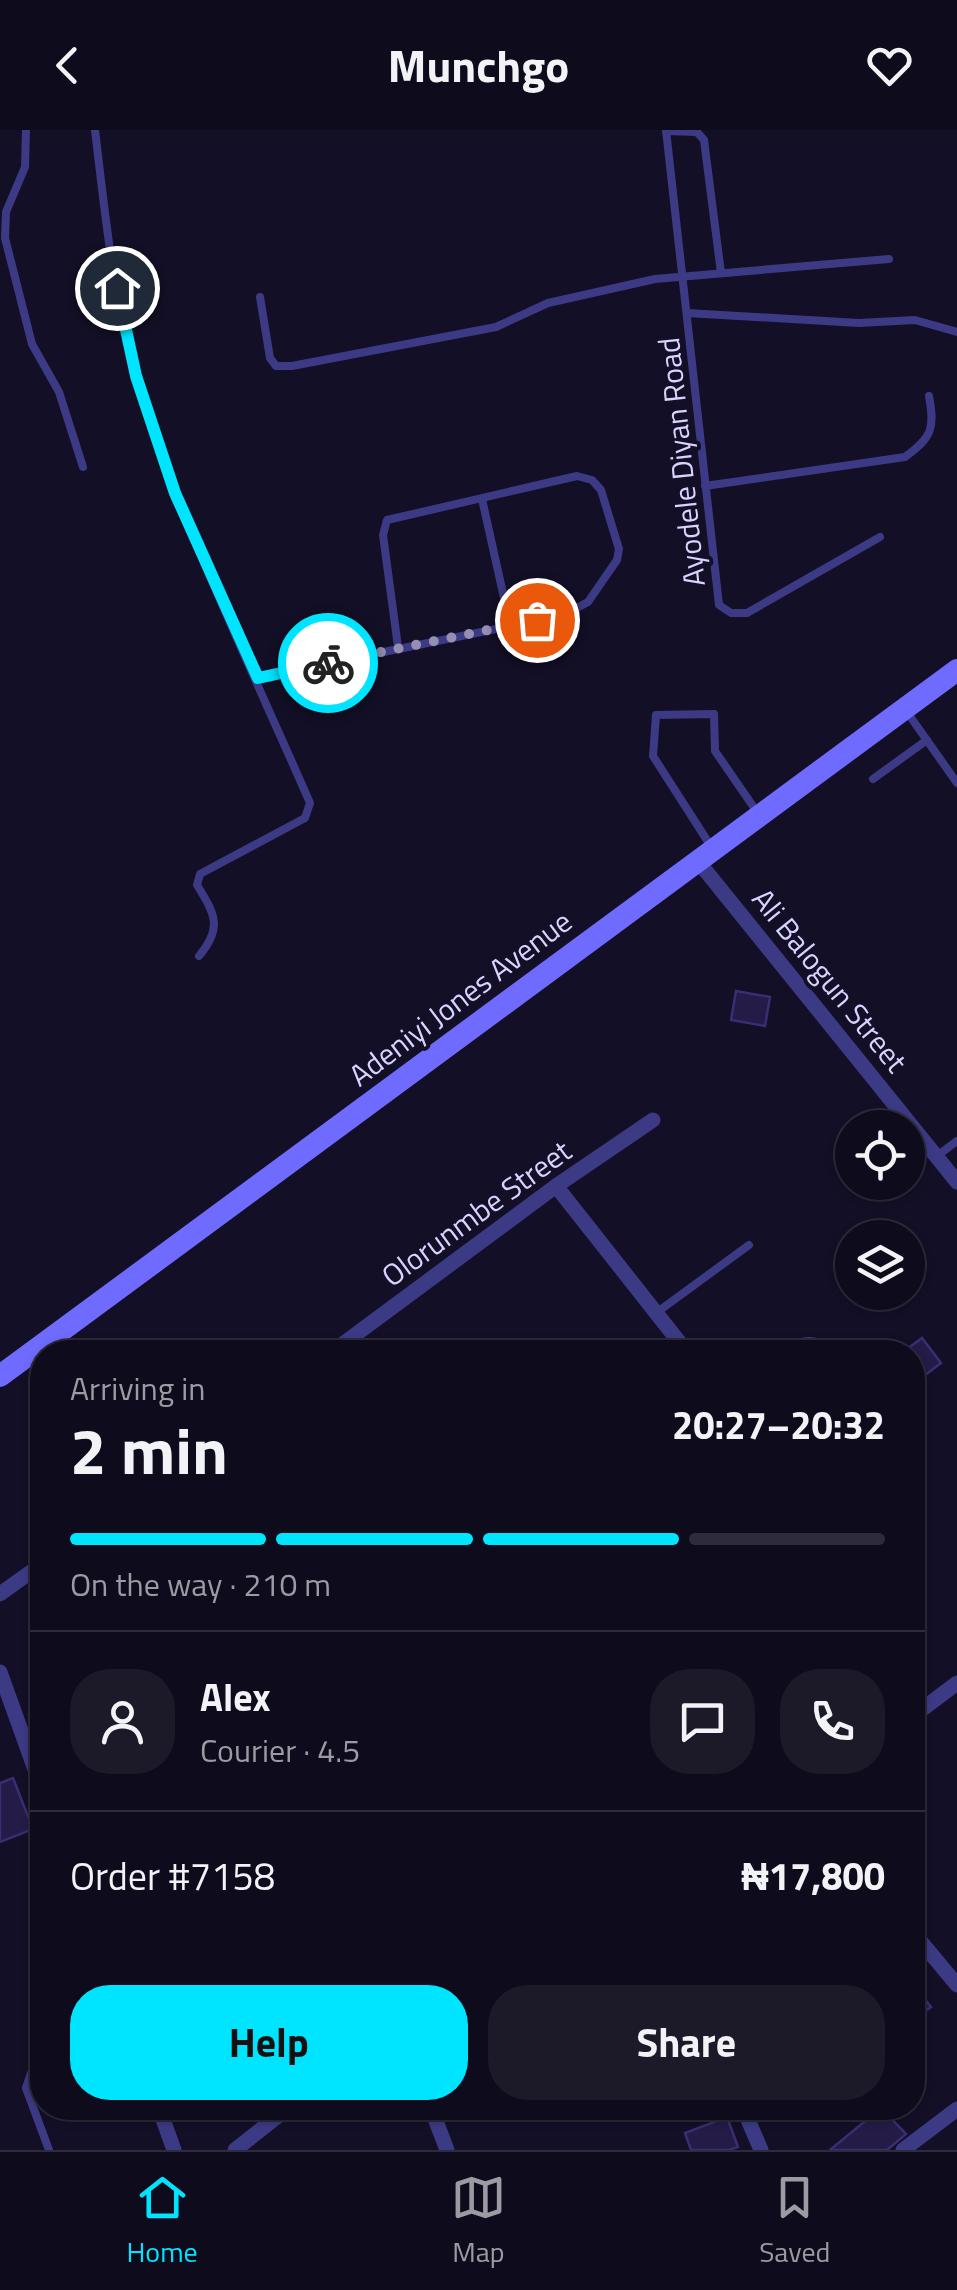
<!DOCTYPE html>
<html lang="en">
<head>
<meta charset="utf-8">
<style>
	:root { --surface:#0e0b1c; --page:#1c1929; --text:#f1f3f6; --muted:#9b9ba3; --line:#2e2b3b; --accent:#00e5ff }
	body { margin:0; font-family:"Titillium Web",sans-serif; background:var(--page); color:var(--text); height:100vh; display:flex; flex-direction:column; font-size:38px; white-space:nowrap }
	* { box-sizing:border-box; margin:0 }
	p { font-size:32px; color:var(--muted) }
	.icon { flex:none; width:55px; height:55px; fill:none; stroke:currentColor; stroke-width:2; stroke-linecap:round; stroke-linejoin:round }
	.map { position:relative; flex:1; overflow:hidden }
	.sheet { position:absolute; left:30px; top:1210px; width:895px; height:780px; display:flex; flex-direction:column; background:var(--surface); border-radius:40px; box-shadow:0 2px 8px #0004,0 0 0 2px var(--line) }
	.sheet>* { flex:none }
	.fabs { position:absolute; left:835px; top:980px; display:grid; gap:20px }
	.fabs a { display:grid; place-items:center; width:90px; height:90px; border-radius:50%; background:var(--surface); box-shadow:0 2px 8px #0004,0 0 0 2px var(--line); font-size:50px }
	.pin { position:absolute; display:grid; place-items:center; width:85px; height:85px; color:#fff; margin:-42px; border:5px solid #fff; border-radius:50%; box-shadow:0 2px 10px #0007 }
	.courier { position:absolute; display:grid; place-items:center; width:100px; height:100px; margin:-50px; border:8px solid #00e5ff; border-radius:50%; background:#fff; color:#222; box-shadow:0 2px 12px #0007 }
	.headline em { font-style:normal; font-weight:700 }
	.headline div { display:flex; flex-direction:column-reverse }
	.headline { display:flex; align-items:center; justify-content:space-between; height:170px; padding:0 40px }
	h1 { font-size:65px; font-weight:700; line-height:75px }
	.bar { display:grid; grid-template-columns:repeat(4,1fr); gap:15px 10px; align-content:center; height:120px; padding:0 40px }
	.bar i { height:12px; border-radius:8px; background:var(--line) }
	.bar .on { background:var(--accent) }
	.bar p { grid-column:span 4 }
	.line { display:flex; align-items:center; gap:25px; padding:0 40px; border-top:2px solid var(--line) }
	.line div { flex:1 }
	.round { display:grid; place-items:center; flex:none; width:105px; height:105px; border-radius:40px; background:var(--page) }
	.action { display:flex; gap:20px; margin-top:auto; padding:20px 40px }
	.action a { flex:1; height:115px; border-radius:40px; background:var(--accent); color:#111; font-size:40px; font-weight:700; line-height:115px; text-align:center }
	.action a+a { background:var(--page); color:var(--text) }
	header { display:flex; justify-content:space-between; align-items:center; height:130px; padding:0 40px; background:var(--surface); font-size:45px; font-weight:700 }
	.tab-bar { display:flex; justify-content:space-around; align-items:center; height:140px; border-top:2px solid var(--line); background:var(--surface); font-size:28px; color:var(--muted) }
	.tab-bar a { display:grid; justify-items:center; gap:5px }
	.tab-bar .on { color:var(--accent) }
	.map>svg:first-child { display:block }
</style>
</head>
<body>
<header><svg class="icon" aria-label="back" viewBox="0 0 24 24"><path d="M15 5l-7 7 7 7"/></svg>Munchgo<svg class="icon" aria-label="heart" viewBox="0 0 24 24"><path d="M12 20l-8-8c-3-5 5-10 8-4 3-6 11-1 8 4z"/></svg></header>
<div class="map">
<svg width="957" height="2020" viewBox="0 0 957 2020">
	<rect width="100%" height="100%" fill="#130f26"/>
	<g fill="#241b47" stroke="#3b2d73" stroke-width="2.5">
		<path d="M736,861L770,867L765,896L731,890Z"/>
		<path d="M922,1208L941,1233L912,1255V1222H903Z"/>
		<path d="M13,1648L33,1699L0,1712V1653Z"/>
		<path d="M912,1853L931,1877L912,1891Z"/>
		<path d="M881,1978L906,2004L887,2020H830Z"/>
		<path d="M727,1987L738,2017L729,2020H691L685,2003Z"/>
	</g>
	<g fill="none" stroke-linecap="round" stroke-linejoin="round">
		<g stroke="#3d3a85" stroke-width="8">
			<path d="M26,0L25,37L6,82L5,108L32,214L59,262L83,337"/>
			<path d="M95,0C105,83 113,168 137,249C180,393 250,535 310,673L305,688L200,744L197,755C215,784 223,798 199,826"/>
			<path d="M666,0L719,475L731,483H747L880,407"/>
			<path d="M666,1L697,2L704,10L721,143"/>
			<path d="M260,167L270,228L276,236H292L496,197L548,173L655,149L889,129"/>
			<path d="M687,183L859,193L915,190L957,202"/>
			<path d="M705,356L905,327C932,307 935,299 929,266"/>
			<path d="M482,369L510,495"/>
			<path d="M257,548L564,485L588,472L617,430L619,419L601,360L592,350L577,346L387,390L383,405L398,517"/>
			<path d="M907,582L957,653"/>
			<path d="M873,649L927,610"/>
			<path d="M712,718L653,626L656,585L714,584L715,621L757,682"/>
			<path d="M937,1026L957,1011"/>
			<path d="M656,1183L749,1115"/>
			<path d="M42,1940L31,1943L26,1958L49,2020"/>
		</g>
		<g stroke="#3d3a85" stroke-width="15">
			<path d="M697,730L957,1052"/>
			<path d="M556,1056L687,1222"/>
			<path d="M332,1222L556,1056L653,990"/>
			<path d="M789,1222C802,1213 814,1211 827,1222"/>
			<path d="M912,1330V1340"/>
			<path d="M0,1464L42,1434"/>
			<path d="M0,1542L42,1659"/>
			<path d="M912,1587L957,1553"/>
			<path d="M912,1801L957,1855"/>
			<path d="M159,1978L174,2020"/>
			<path d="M431,1978L447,2020"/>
			<path d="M743,1978L761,2020"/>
			<path d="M235,2020L288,1978"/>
			<path d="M903,2020L957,1979"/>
		</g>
		<path stroke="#6f6bff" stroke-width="22" d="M0,1246L957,540"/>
	</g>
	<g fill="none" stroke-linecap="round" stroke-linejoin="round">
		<path stroke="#948fb3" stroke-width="10" stroke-dasharray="0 18" d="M328,533L537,490"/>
		<path stroke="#00e5ff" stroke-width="12" d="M117,158L136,246L175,363L258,548L328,533"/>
	</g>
	<g text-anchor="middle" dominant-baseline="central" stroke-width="8" stroke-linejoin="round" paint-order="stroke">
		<g font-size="30" fill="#d9d4ff" stroke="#130f26">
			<text transform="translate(681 332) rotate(-96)">Ayodele Diyan Road</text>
			<text transform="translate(830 850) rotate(51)">Ali Balogun Street</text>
			<text transform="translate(460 868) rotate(-37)">Adeniyi Jones Avenue</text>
			<text transform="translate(476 1083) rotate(-36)">Olorunmbe Street</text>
		</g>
	</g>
</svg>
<div class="fabs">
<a><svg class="icon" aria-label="locate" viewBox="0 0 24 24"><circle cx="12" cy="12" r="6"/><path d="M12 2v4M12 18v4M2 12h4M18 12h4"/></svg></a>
<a><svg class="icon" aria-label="layers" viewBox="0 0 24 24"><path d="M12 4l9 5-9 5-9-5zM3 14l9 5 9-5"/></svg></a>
</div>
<div class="pin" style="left:537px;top:490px;background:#ea580c"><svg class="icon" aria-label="bag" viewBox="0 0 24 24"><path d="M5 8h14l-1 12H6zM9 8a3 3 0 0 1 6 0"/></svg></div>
<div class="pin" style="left:117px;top:158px;background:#1f2937"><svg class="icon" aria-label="home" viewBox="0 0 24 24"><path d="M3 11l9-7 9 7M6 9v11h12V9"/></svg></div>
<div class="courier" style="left:328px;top:533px"><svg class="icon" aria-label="bike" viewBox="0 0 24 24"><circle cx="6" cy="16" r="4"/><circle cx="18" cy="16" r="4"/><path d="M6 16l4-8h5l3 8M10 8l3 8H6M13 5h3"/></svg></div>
<section class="sheet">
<div class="headline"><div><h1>2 min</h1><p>Arriving in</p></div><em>20:27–20:32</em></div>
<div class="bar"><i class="on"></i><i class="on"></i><i class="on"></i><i></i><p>On the way · 210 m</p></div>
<div class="line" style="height:180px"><a class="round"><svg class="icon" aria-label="person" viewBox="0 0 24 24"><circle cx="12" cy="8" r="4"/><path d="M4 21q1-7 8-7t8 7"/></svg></a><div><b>Alex</b><p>Courier · 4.5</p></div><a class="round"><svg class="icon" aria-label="chat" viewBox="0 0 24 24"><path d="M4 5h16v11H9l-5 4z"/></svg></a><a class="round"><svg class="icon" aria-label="phone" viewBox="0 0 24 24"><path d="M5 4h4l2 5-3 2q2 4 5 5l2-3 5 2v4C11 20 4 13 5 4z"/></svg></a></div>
<div class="line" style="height:130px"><div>Order #7158</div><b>₦17,800</b></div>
<div class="action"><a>Help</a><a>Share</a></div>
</section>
</div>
<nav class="tab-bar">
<a class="on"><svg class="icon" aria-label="home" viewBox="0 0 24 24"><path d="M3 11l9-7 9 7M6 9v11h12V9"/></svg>Home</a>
<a><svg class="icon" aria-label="map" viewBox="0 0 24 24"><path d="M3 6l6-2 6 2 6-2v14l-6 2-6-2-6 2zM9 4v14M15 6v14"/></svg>Map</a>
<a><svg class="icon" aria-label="saved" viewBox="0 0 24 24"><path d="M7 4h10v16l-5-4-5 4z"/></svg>Saved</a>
</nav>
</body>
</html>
